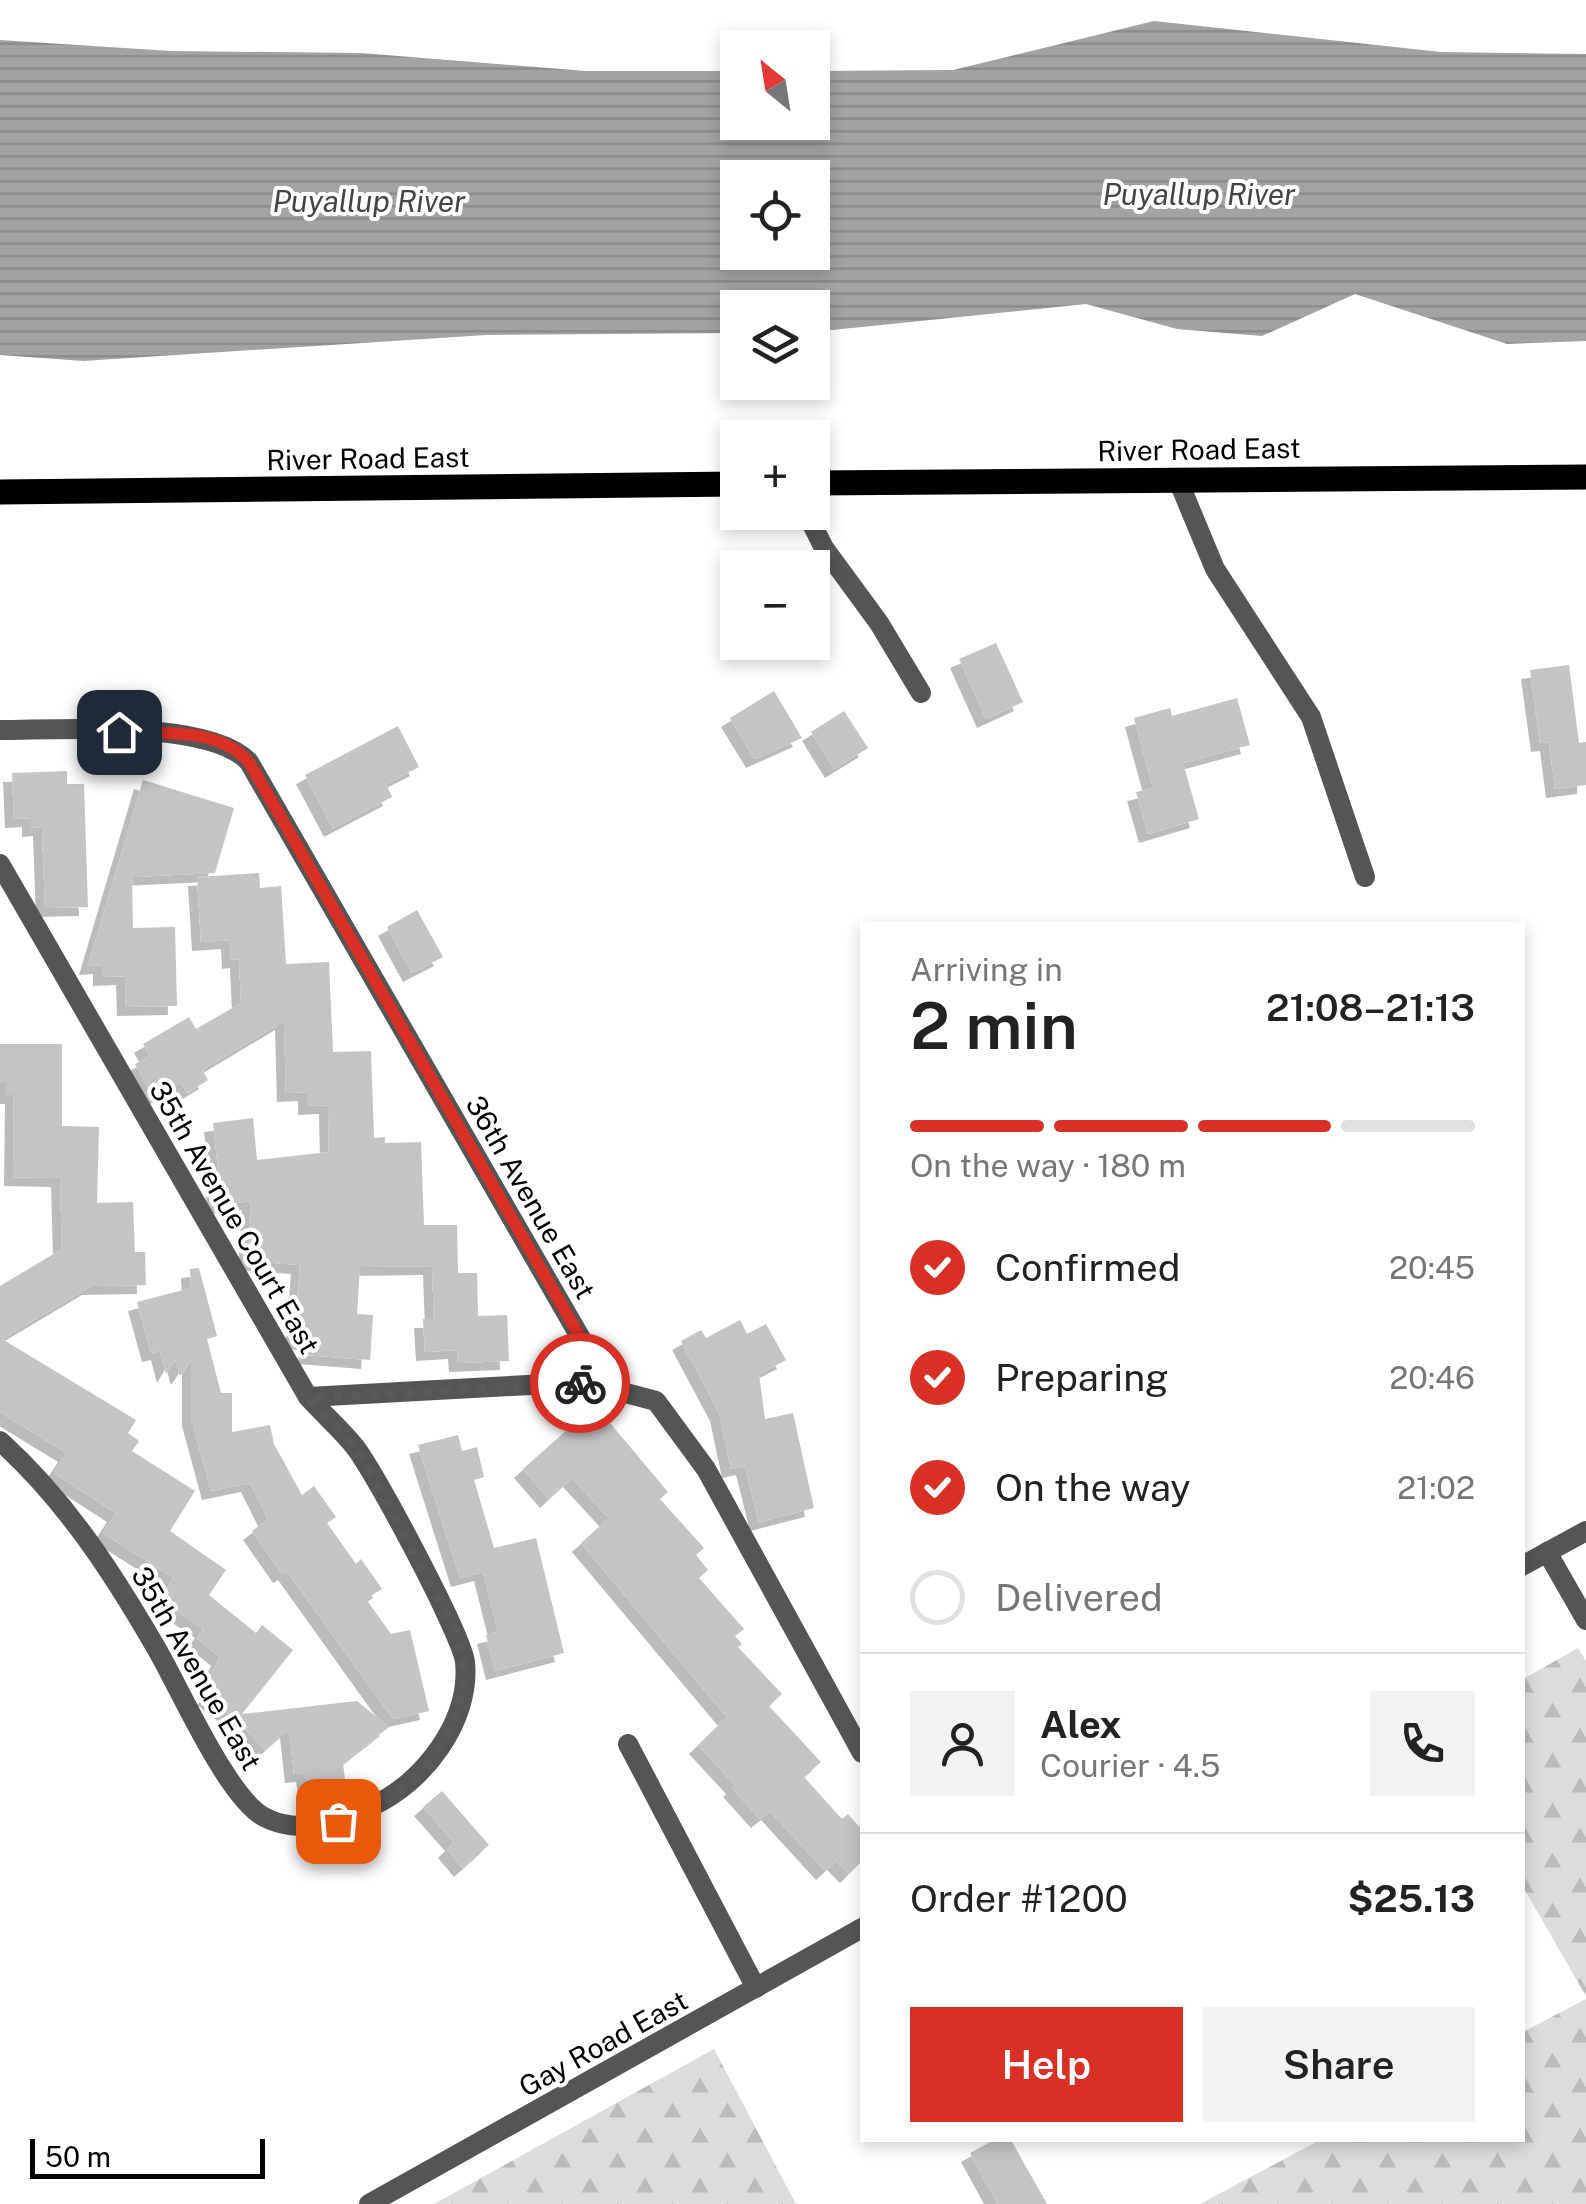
<!DOCTYPE html>
<html lang="en">
<head>
<meta charset="utf-8">
<style>
	:root { --surface:#fff; --page:#f2f2f2; --text:#222; --muted:#767676; --line:#e0e0e0; --accent:#d93025 }
	body { margin:0; font-family:"Public Sans",sans-serif; background:var(--page); color:var(--text); height:100vh; display:flex; flex-direction:column; font-size:38px; white-space:nowrap }
	* { box-sizing:border-box; margin:0 }
	p { font-size:32px; color:var(--muted) }
	.icon { flex:none; width:55px; height:55px; fill:none; stroke:currentColor; stroke-width:2; stroke-linecap:round; stroke-linejoin:round }
	.map { position:relative; flex:1; overflow:hidden }
	.sheet { position:absolute; left:860px; top:922px; width:665px; height:1220px; display:flex; flex-direction:column; background:var(--surface); border-radius:0px; box-shadow:0 5px 15px #0003 }
	.sheet>* { flex:none }
	.needle { width:65px; rotate:330deg }
	.buttons { position:absolute; left:720px; top:30px; display:grid; gap:20px }
	.buttons a { display:grid; place-items:center; width:110px; height:110px; border-radius:0px; background:var(--surface); box-shadow:0 5px 15px #0003; font-size:50px }
	.scale { position:absolute; left:30px; bottom:25px; width:235px; box-sizing:border-box; padding-left:10px; border:5px solid #000; border-top:0; font-size:28px; line-height:35px; white-space:nowrap; color:#000; -webkit-text-stroke:8px #fff; paint-order:stroke }
	.pin { position:absolute; display:grid; place-items:center; width:85px; height:85px; color:#fff; margin:-42px; border-radius:20px; box-shadow:0 5px 15px #0006 }
	.courier { position:absolute; display:grid; place-items:center; width:100px; height:100px; margin:-50px; border:8px solid #d93025; border-radius:50%; background:#fff; color:#222; box-shadow:0 2px 12px #0007 }
	.overview em { font-style:normal; font-weight:600 }
	.overview div { display:flex; flex-direction:column-reverse }
	.overview { display:flex; align-items:center; justify-content:space-between; height:170px; padding:0 50px }
	h1 { font-size:65px; font-weight:600; line-height:75px }
	.bar { display:grid; grid-template-columns:repeat(4,1fr); gap:15px 10px; align-content:center; height:120px; padding:0 50px }
	.bar i { height:12px; border-radius:8px; background:var(--line) }
	.bar .active { background:var(--accent) }
	.bar p { grid-column:span 4 }
	.line { display:flex; align-items:center; gap:25px; padding:0 50px; border-top:2px solid var(--line) }
	.line div { flex:1 }
	.round { display:grid; place-items:center; flex:none; width:105px; height:105px; border-radius:0px; background:var(--page) }
	ol { padding:0 50px; list-style:none }
	li { display:flex; align-items:center; gap:30px; height:110px }
	li p { margin-inline-start:auto }
	li .icon { padding:10px; border-radius:50%; background:var(--accent); color:#fff; stroke-width:4 }
	li:last-child { color:var(--muted) }
	li i { width:55px; height:55px; border:5px solid var(--line); border-radius:50% }
	.primary-button { display:flex; gap:20px; margin-top:auto; padding:20px 50px }
	.primary-button a { flex:1; height:115px; border-radius:0px; background:var(--accent); color:#fff; font-size:40px; font-weight:600; line-height:115px; text-align:center }
	.primary-button a+a { background:var(--page); color:var(--text) }
	.map>svg:first-child { display:block }
</style>
</head>
<body>
<div class="map">
<svg width="1586" height="2204" viewBox="0 0 1586 2204">
	<defs>
		<pattern id="forest-firs" width="22" height="20" patternUnits="userSpaceOnUse" patternTransform="scale(2.5)"><rect width="22" height="20" fill="#dcdcdc"/><path d="M5 1l3.5 6h-7zM16 11l3.5 6h-7z" fill="#bbb"/></pattern>
		<pattern id="water-rules" width="6" height="5" patternUnits="userSpaceOnUse" patternTransform="scale(2.5)"><rect width="6" height="5" fill="#a3a3a3"/><path d="M0 2.5h6" fill="none" stroke="#8b8b8b"/></pattern>
		<filter id="shadow"><feDropShadow dx="-9" dy="9" stdDeviation="0" flood-color="#0004"/></filter>
	</defs>
	<rect width="100%" height="100%" fill="#fff"/>
	<g fill="url(#forest-firs)">
		<path d="M1578,1648L1586,1661V1996L1523,1887V1679Z"/>
		<path d="M1586,1999V2204H1200L1320,2140H1522L1523,2032Z"/>
		<path d="M714,2049L796,2204H434Z"/>
	</g>
	<path fill="url(#water-rules)" fill-rule="evenodd" d="M1154,21L1441,52L1586,54V341L1507,344L1355,294L1262,336L1177,329L1086,304L813,332L812,308H738L737,333L486,335L83,361L0,355V40L171,51L361,53L586,71H737L738,122H812L813,71L953,70ZM738,178H812V252H738Z"/>
	<g fill="#c4c4c4" filter="url(#shadow)">
		<path d="M996,643L1023,702L986,719L959,659Z"/>
		<path d="M1569,665L1579,743L1586,742V785L1555,789L1549,742L1540,743L1530,670Z"/>
		<path d="M774,691L802,738L755,759L730,718Z"/>
		<path d="M1237,698L1250,745L1183,763L1199,819L1148,834L1136,792L1153,788L1134,718L1170,708L1172,716Z"/>
		<path d="M844,711L868,748L834,769L811,732Z"/>
		<path d="M398,726L419,767L386,784L392,797L333,828L305,775Z"/>
		<path d="M67,771V784H84L88,907L45,908L42,827L31,828V818L14,819L12,773Z"/>
		<path d="M143,780L234,808L215,873L132,877L133,928L175,927L177,1006L126,1007L125,976L102,977V965L88,966Z"/>
		<path d="M259,873L260,888L281,886L286,964L329,962L333,1052L371,1051L374,1138L385,1137V1143L421,1142L424,1225H457L458,1273H477L478,1316L507,1315L509,1361L458,1363L457,1350L425,1352L423,1319H434L432,1266L360,1267L357,1314L373,1315L370,1360L307,1355L308,1341L294,1340L300,1265L247,1261L251,1201L217,1205L212,1167H218L213,1123L253,1118L257,1160L329,1152L328,1105L307,1106V1092L286,1093L284,1021L202,1070L208,1080L187,1093L181,1082L154,1098L135,1064L150,1056L143,1044L189,1017L196,1029L241,1003L239,959L231,960L230,940L201,942L197,877Z"/>
		<path d="M417,910L443,957L412,973L387,927Z"/>
		<path d="M0,1044H62V1126L99,1127L97,1203L133,1202L135,1252H145L146,1285L91,1286L2,1339L136,1420L128,1433L139,1441L132,1451L195,1491L170,1531L226,1570L209,1595L256,1633L262,1625L293,1650L242,1714L357,1701L389,1727L343,1763L345,1780L307,1785L305,1773L294,1774L289,1729L265,1750L237,1720L206,1696L217,1683L210,1677L220,1657L197,1638L204,1629L159,1599L174,1578L103,1533L116,1513L54,1473L67,1453L0,1412V1286L62,1249L60,1178L13,1177L14,1095H6V1083H0Z"/>
		<path d="M199,1268L217,1336L207,1339L221,1393H232V1432L270,1425L274,1444L302,1495L314,1486L336,1517L327,1523L356,1564L361,1559L382,1589L366,1599L391,1634L410,1630L429,1711L393,1719L287,1571L282,1574L252,1531L268,1519L250,1483L211,1491L191,1417V1360L180,1376L175,1359L166,1374L160,1351L151,1353L137,1302L191,1288L190,1269Z"/>
		<path d="M740,1320L747,1334L766,1324L786,1360L759,1374L765,1419L793,1413L814,1508L759,1522L745,1466L731,1469L719,1412L681,1341L701,1330L706,1338Z"/>
		<path d="M605,1417L668,1492L660,1499L704,1548L696,1555L708,1570L699,1578L744,1629L735,1636L742,1644L738,1647L782,1694L769,1706L821,1762L804,1777L842,1819L848,1814L862,1830V1861L849,1874L836,1861L825,1871L770,1811L760,1819L732,1788L735,1785L698,1745L727,1717L581,1543L609,1518L572,1478L549,1499L523,1469L577,1421L588,1433Z"/>
		<path d="M458,1435L462,1451L477,1447L484,1477L474,1480L494,1548L536,1538L564,1653L495,1671L486,1635L498,1632L483,1572L460,1578L418,1445Z"/>
		<path d="M442,1791L489,1845L463,1868L447,1849L454,1842L423,1807Z"/>
		<path d="M994,2140H1011L1047,2204H998L970,2153Z"/>
	</g>
	<g fill="none" stroke-linecap="round" stroke-linejoin="round">
		<g stroke="#555" stroke-width="20">
			<path d="M1178,480L1215,569L1311,717L1365,877"/>
			<path d="M806,512L824,548L879,623L921,693"/>
			<path d="M1547,1552L1586,1620"/>
			<path d="M628,1744L756,1988"/>
		</g>
		<g stroke="#555" stroke-width="20">
			<path d="M0,730C59,730 210,719 249,762L583,1342L587,1364L584,1382"/>
			<path d="M0,864L308,1397C323,1414 341,1429 355,1447C375,1472 462,1635 465,1662C471,1720 424,1783 372,1806C338,1821 300,1836 264,1817C226,1796 179,1686 155,1646C111,1570 65,1500 0,1441"/>
			<path d="M308,1397L584,1382L656,1401L706,1469L862,1753"/>
			<path d="M1522,1566L1586,1531"/>
			<path d="M369,2204L862,1928"/>
		</g>
		<g stroke="#000" stroke-width="25">
			<path d="M812,483L1586,477"/>
			<path d="M0,492L738,484"/>
		</g>
	</g>
	<g fill="none" stroke-linecap="round" stroke-linejoin="round">
		<path stroke="#595959" stroke-width="10" stroke-dasharray="0 18" d="M338,1821C355,1814 374,1807 389,1798C444,1767 476,1694 458,1635L357,1449L308,1398L580,1383"/>
		<path stroke="#d93025" stroke-width="12" d="M119,732C163,734 218,727 249,762L583,1342L587,1364L584,1382L580,1383"/>
	</g>
	<g text-anchor="middle" dominant-baseline="central" stroke-width="8" stroke-linejoin="round" paint-order="stroke">
		<g font-size="28" fill="#000" stroke="#fff">
			<text transform="translate(1199 449) rotate(-1)">River Road East</text>
			<text transform="translate(368 458) rotate(-1)">River Road East</text>
			<text transform="translate(531 1197) rotate(60)">36th Avenue East</text>
			<text transform="translate(235 1217) rotate(60)">35th Avenue Court East</text>
			<text transform="translate(197 1668) rotate(60)">35th Avenue East</text>
			<text transform="translate(603 2043) rotate(-29)">Gay Road East</text>
		</g>
		<g font-size="30" font-style="italic" fill="#444" stroke="#fff">
			<text x="1199" y="194">Puyallup River</text>
			<text x="369" y="201">Puyallup River</text>
		</g>
	</g>
</svg>
<div class="buttons">
<a><svg class="needle" viewBox="-14 -14 28 28"><path d="M0-13l5 13h-10z" fill="#e53935"/><path d="M0 13l5-13h-10z" fill="#767676"/></svg></a>
<a><svg class="icon" aria-label="locate" viewBox="0 0 24 24"><circle cx="12" cy="12" r="6"/><path d="M12 2v4M12 18v4M2 12h4M18 12h4"/></svg></a>
<a><svg class="icon" aria-label="layers" viewBox="0 0 24 24"><path d="M12 4l9 5-9 5-9-5zM3 14l9 5 9-5"/></svg></a>
<a>+</a>
<a>−</a>
</div>
<div class="scale">50 m</div>
<div class="pin" style="left:338px;top:1821px;background:#ea580c"><svg class="icon" aria-label="bag" viewBox="0 0 24 24"><path d="M5 8h14l-1 12H6zM9 8a3 3 0 0 1 6 0"/></svg></div>
<div class="pin" style="left:119px;top:732px;background:#1f2937"><svg class="icon" aria-label="home" viewBox="0 0 24 24"><path d="M3 11l9-7 9 7M6 9v11h12V9"/></svg></div>
<div class="courier" style="left:580px;top:1383px"><svg class="icon" aria-label="bike" viewBox="0 0 24 24"><circle cx="6" cy="16" r="4"/><circle cx="18" cy="16" r="4"/><path d="M6 16l4-8h5l3 8M10 8l3 8H6M13 5h3"/></svg></div>
<section class="sheet">
<div class="overview"><div><h1>2 min</h1><p>Arriving in</p></div><em>21:08–21:13</em></div>
<div class="bar"><i class="active"></i><i class="active"></i><i class="active"></i><i></i><p>On the way · 180 m</p></div>
<ol>
<li><svg class="icon" aria-label="check" viewBox="0 0 24 24"><path d="M5 12l5 5 9-10"/></svg>Confirmed<p>20:45</p></li>
<li><svg class="icon" aria-label="check" viewBox="0 0 24 24"><path d="M5 12l5 5 9-10"/></svg>Preparing<p>20:46</p></li>
<li><svg class="icon" aria-label="check" viewBox="0 0 24 24"><path d="M5 12l5 5 9-10"/></svg>On the way<p>21:02</p></li>
<li><i></i>Delivered</li>
</ol>
<div class="line" style="height:180px"><a class="round"><svg class="icon" aria-label="person" viewBox="0 0 24 24"><circle cx="12" cy="8" r="4"/><path d="M4 21q1-7 8-7t8 7"/></svg></a><div><b>Alex</b><p>Courier · 4.5</p></div><a class="round"><svg class="icon" aria-label="phone" viewBox="0 0 24 24"><path d="M5 4h4l2 5-3 2q2 4 5 5l2-3 5 2v4C11 20 4 13 5 4z"/></svg></a></div>
<div class="line" style="height:130px"><div>Order #1200</div><b>$25.13</b></div>
<div class="primary-button"><a>Help</a><a>Share</a></div>
</section>
</div>
</body>
</html>
